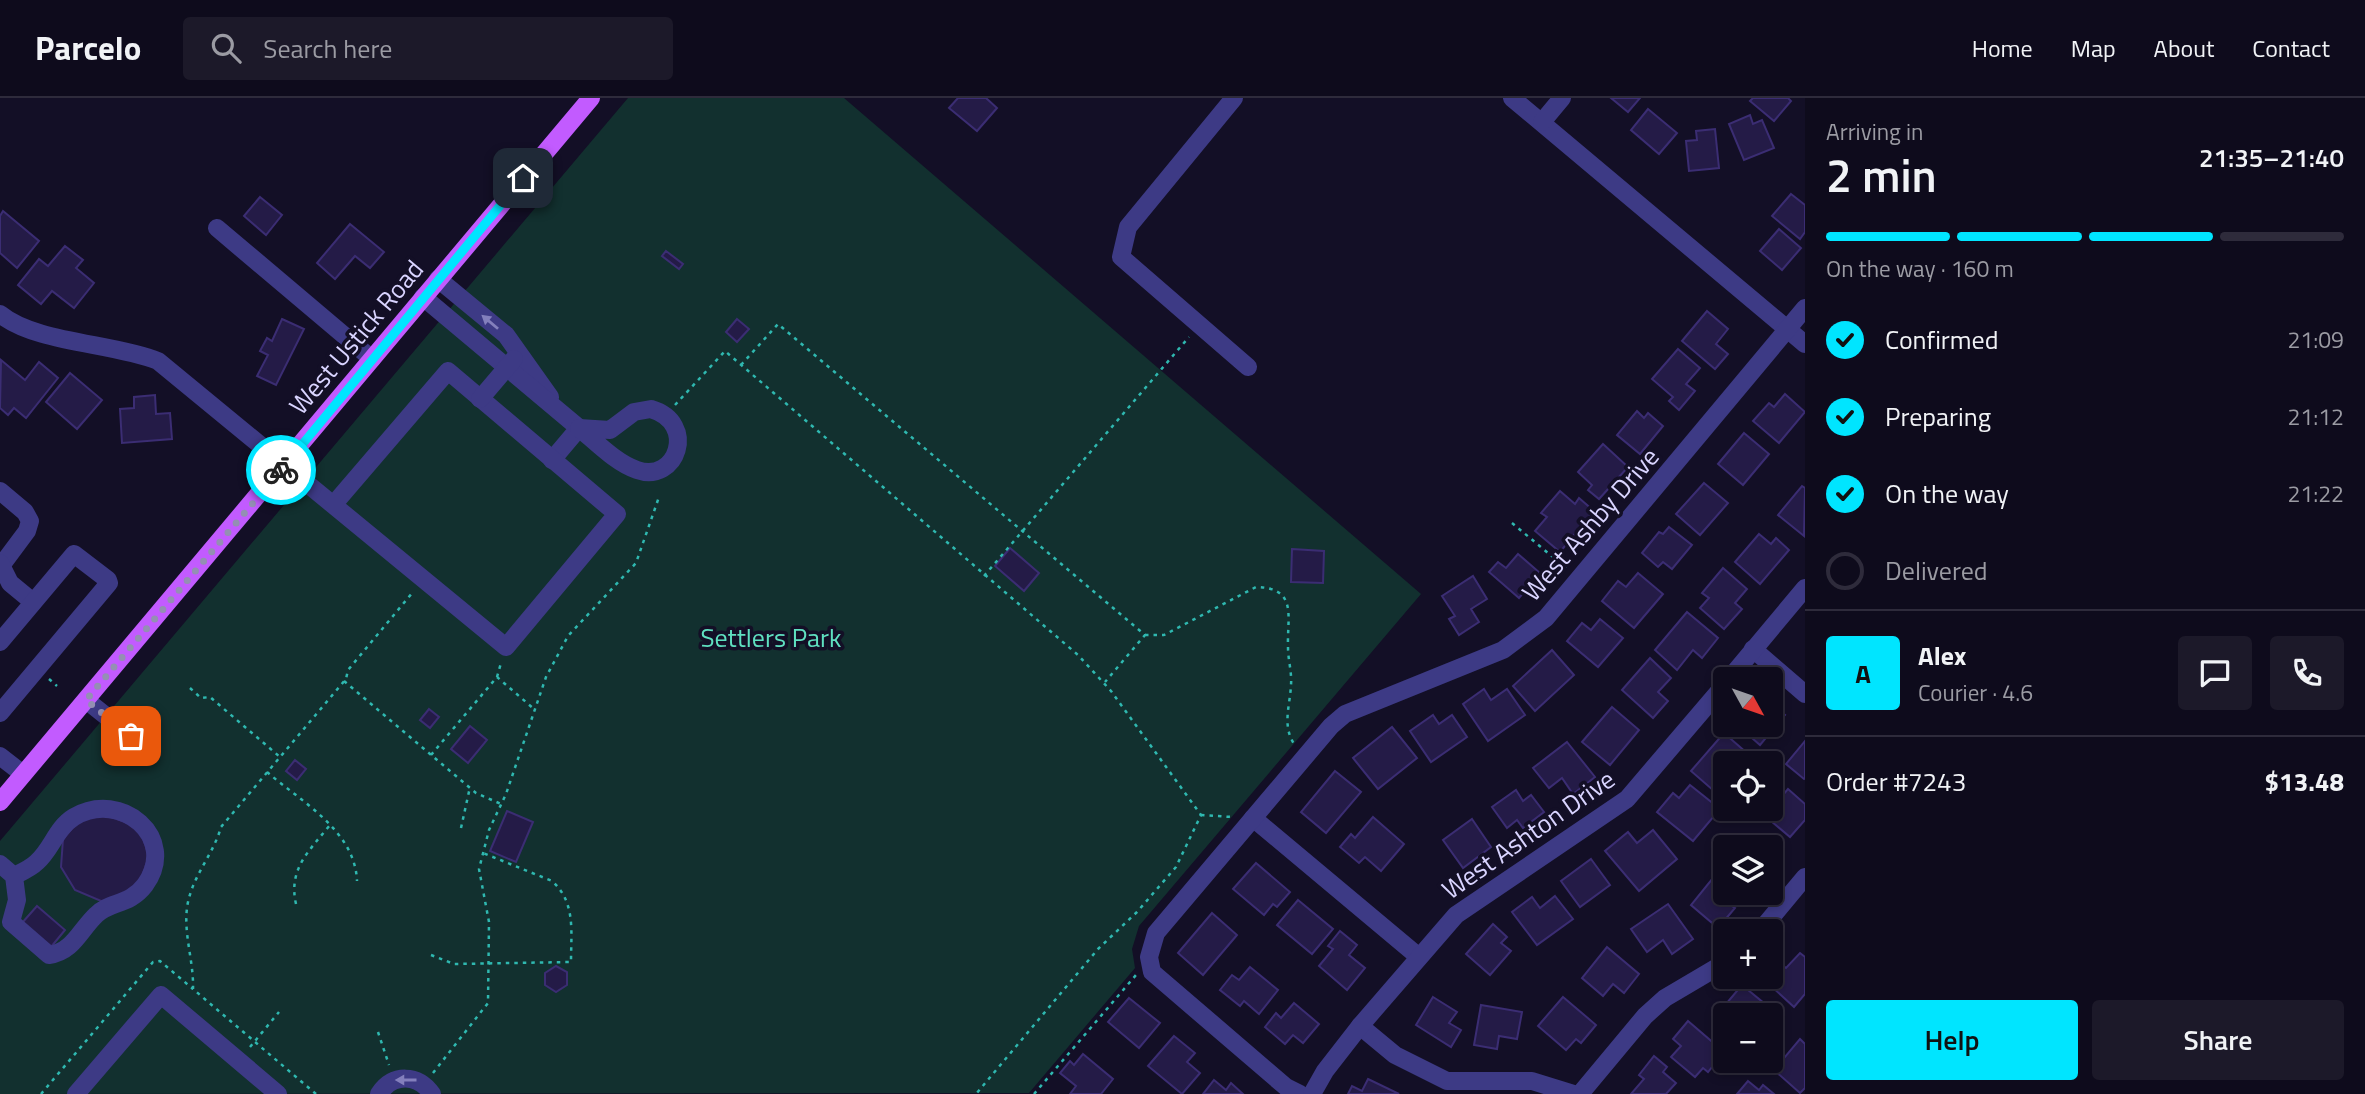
<!DOCTYPE html>
<html lang="en">
<head>
<meta charset="utf-8">
<style>
	:root { --surface:#0e0b1c; --page:#1c1929; --text:#f1f3f6; --muted:#9b9ba3; --line:#2e2b3b; --accent:#00e5ff }
	body { margin:0; font-family:"Titillium Web",sans-serif; background:var(--page); color:var(--text); height:100vh; display:flex; flex-direction:column; font-size:26px; white-space:nowrap }
	* { box-sizing:border-box; margin:0 }
	p { font-size:23px; color:var(--muted) }
	.icon { flex:none; width:38px; height:38px; fill:none; stroke:currentColor; stroke-width:2; stroke-linecap:round; stroke-linejoin:round }
	.map { position:relative; flex:1; overflow:hidden }
	.sheet { display:flex; flex-direction:column; background:var(--surface); width:560px }
	.sheet>* { flex:none }
	.needle { width:46px; rotate:130deg }
	.tools { position:absolute; left:1713px; top:569px; display:grid; gap:14px }
	.tools a { display:grid; place-items:center; width:70px; height:70px; border-radius:7px; background:var(--surface); box-shadow:0 4px 10px #0003,0 0 0 2px var(--line); font-size:35px }
	.pin { position:absolute; display:grid; place-items:center; width:60px; height:60px; color:#fff; margin:-30px; border-radius:14px; box-shadow:0 4px 10px #0006 }
	.courier { position:absolute; display:grid; place-items:center; width:70px; height:70px; margin:-35px; border:5px solid #00e5ff; border-radius:50%; background:#fff; color:#222; box-shadow:0 2px 9px #0007 }
	.head em { font-style:normal; font-weight:600 }
	.head div { display:flex; flex-direction:column-reverse }
	.head { display:flex; align-items:center; justify-content:space-between; height:119px; padding:0 21px }
	h1 { font-size:46px; font-weight:600; line-height:52px }
	.bar { display:grid; grid-template-columns:repeat(4,1fr); gap:10px 7px; align-content:center; height:84px; padding:0 21px }
	.bar i { height:9px; border-radius:5px; background:var(--line) }
	.bar .current { background:var(--accent) }
	.bar p { grid-column:span 4 }
	.line { display:flex; align-items:center; gap:18px; padding:0 21px; border-top:2px solid var(--line) }
	.line div { flex:1 }
	.round { display:grid; place-items:center; flex:none; width:74px; height:74px; border-radius:7px; background:var(--page) }
	ol { padding:0 21px; list-style:none }
	li { display:flex; align-items:center; gap:21px; height:77px }
	li p { margin-inline-start:auto }
	li .icon { padding:7px; border-radius:50%; background:var(--accent); color:#111; stroke-width:4 }
	li:last-child { color:var(--muted) }
	li i { width:38px; height:38px; border:4px solid var(--line); border-radius:50% }
	.primary-button { display:flex; gap:14px; margin-top:auto; padding:14px 21px }
	.primary-button a { flex:1; height:80px; border-radius:7px; background:var(--accent); color:#111; font-size:28px; font-weight:600; line-height:80px; text-align:center }
	.primary-button a+a { background:var(--page); color:var(--text) }
	header { display:flex; align-items:center; gap:42px; box-sizing:border-box; height:98px; padding:0 35px; background:var(--surface); border-bottom:2px solid var(--line) }
	header strong { font-size:33px }
	nav { display:flex; gap:38px; margin-inline-start:auto; font-size:24px }
	.search { width:490px; height:63px; background:var(--page); display:flex; align-items:center; gap:18px; box-sizing:border-box; padding:0 24px; border-radius:7px; color:var(--muted); font-size:26px }
	main { display:flex; flex:1; min-height:0 }
	.map>svg:first-child { display:block }
</style>
</head>
<body>
<header>
<strong>Parcelo</strong>
<div class="search"><svg class="icon" aria-label="search" viewBox="0 0 24 24"><circle cx="10" cy="10" r="6"/><path d="M15 15l6 6"/></svg>Search here</div>
<nav><a>Home</a><a>Map</a><a>About</a><a>Contact</a></nav>
</header>
<main>
<div class="map">
<svg width="1805" height="996" viewBox="0 0 1805 996">
	<rect width="100%" height="100%" fill="#130f26"/>
	<path fill="#12302f" d="M628,0H844L1421,496L1139,828L1132,851L1135,870L1029,995L0,996V743Z"/>
	<g fill="#241b47" stroke="#3b2d73" stroke-width="2">
		<path d="M958,0H986L997,10L977,33L949,10Z"/>
		<path d="M1611,0H1640L1628,14Z"/>
		<path d="M1753,0H1788L1791,3L1774,23L1750,3Z"/>
		<path d="M1648,11L1677,35L1659,56L1631,32Z"/>
		<path d="M1750,17L1753,26L1762,22L1774,50L1744,62L1729,26Z"/>
		<path d="M1715,31L1719,70L1689,73L1686,43L1697,42L1696,33Z"/>
		<path d="M1791,96L1805,107V134L1800,141L1772,118Z"/>
		<path d="M260,99L282,117L266,137L244,118Z"/>
		<path d="M3,113L39,143L17,170L0,155V118Z"/>
		<path d="M350,126L384,154L370,170L355,158L335,181L317,165Z"/>
		<path d="M1779,131L1801,150L1782,172L1760,153Z"/>
		<path d="M65,148L83,162L76,170L94,185L74,210L52,193L41,206L18,187L39,161L48,168Z"/>
		<path d="M666,153L683,166L679,171L662,158Z"/>
		<path d="M1707,213L1728,231L1716,246L1728,256L1715,271L1682,243Z"/>
		<path d="M282,221L304,231L276,287L257,278L268,257L260,253L267,240L272,243Z"/>
		<path d="M737,221L749,231L737,244L726,234Z"/>
		<path d="M1678,251L1700,270L1686,286L1695,293L1679,312L1669,303L1673,299L1652,281Z"/>
		<path d="M1,262L25,282L39,264L58,280L26,320L14,310L8,317L0,310Z"/>
		<path d="M70,275L102,302L77,331L46,304Z"/>
		<path d="M1785,296L1805,314L1779,345L1753,323L1769,305L1774,309Z"/>
		<path d="M155,297L156,316L170,315L172,341L122,345L120,311L134,310V299Z"/>
		<path d="M1637,313L1644,320L1648,315L1663,328L1640,356L1617,337Z"/>
		<path d="M1744,335L1769,356L1743,387L1718,366Z"/>
		<path d="M1603,346L1628,369L1599,401L1588,392L1592,387L1578,374Z"/>
		<path d="M1704,385L1728,405L1700,437L1676,416Z"/>
		<path d="M1802,388L1805,390L1804,438L1778,417Z"/>
		<path d="M1560,393L1575,406L1579,400L1594,413L1560,454L1535,433L1547,419L1541,415Z"/>
		<path d="M1669,429L1692,447L1672,471L1663,464L1658,469L1642,455L1659,434L1663,436Z"/>
		<path d="M1759,436L1771,446L1776,440L1789,452L1760,486L1735,464Z"/>
		<path d="M1010,450L1039,475L1024,493L995,468Z"/>
		<path d="M1292,451L1324,453L1323,485L1291,484Z"/>
		<path d="M1518,456L1540,475L1519,500L1489,474L1498,464L1506,470Z"/>
		<path d="M1723,470L1747,491L1735,505L1742,511L1724,531L1700,510L1709,500L1702,495Z"/>
		<path d="M1638,475L1663,496L1634,530L1602,503L1618,483L1626,489Z"/>
		<path d="M1473,478L1487,501L1471,511L1479,524L1459,537L1449,521L1455,518L1442,498Z"/>
		<path d="M1687,514L1718,540L1702,560L1693,552L1677,572L1655,552Z"/>
		<path d="M1600,521L1623,540L1598,569L1567,543L1582,525L1591,532Z"/>
		<path d="M1552,552L1574,577L1535,613L1513,588Z"/>
		<path d="M1650,560L1671,580L1658,594L1668,603L1653,620L1622,592Z"/>
		<path d="M1484,591L1491,602L1507,591L1525,617L1488,643L1463,606Z"/>
		<path d="M1771,606L1785,617L1760,647L1736,626H1771Z"/>
		<path d="M1612,609L1639,632L1610,667L1582,644Z"/>
		<path d="M429,611L439,619L430,630L420,622Z"/>
		<path d="M1433,617L1439,626L1452,617L1467,639L1431,664L1410,633Z"/>
		<path d="M470,628L487,642L468,665L451,651Z"/>
		<path d="M1392,629L1417,660L1378,691L1353,660Z"/>
		<path d="M1724,635L1755,662L1752,665H1726V696L1722,700L1691,673Z"/>
		<path d="M1805,643V680L1804,681L1786,666Z"/>
		<path d="M1567,644L1595,679L1573,696L1562,680L1549,690L1533,670Z"/>
		<path d="M295,662L306,671L297,682L286,673Z"/>
		<path d="M1335,673L1361,694L1326,735L1301,714Z"/>
		<path d="M1690,687L1720,711L1693,743L1657,714L1673,695L1679,700Z"/>
		<path d="M1788,691L1805,706V722L1790,739L1765,718Z"/>
		<path d="M1516,692L1523,703L1531,697L1544,714L1523,730L1517,722L1507,730L1492,709Z"/>
		<path d="M507,713L533,724L516,764L490,753Z"/>
		<path d="M97,714L139,729L149,758L139,787L115,802L101,803L75,792L61,769L63,741L82,719Z"/>
		<path d="M1373,719L1404,746L1381,773L1365,759L1359,765L1340,749L1351,736L1355,740Z"/>
		<path d="M1472,721L1491,749L1463,770L1443,742Z"/>
		<path d="M1653,732L1677,761L1639,793L1605,753L1628,734L1637,745Z"/>
		<path d="M1745,739L1757,749H1737Z"/>
		<path d="M1591,761L1610,787L1580,809L1561,783Z"/>
		<path d="M1256,765L1290,794L1277,809L1273,806L1264,817L1233,791Z"/>
		<path d="M1713,780L1726,791V794L1736,800L1730,807L1735,810L1718,830L1691,807Z"/>
		<path d="M1555,798L1573,821L1537,847L1512,814L1532,799L1540,810Z"/>
		<path d="M1298,802L1333,831L1312,856L1277,827Z"/>
		<path d="M1668,806L1693,841L1672,856L1663,842L1647,854L1631,831Z"/>
		<path d="M37,808L65,832L51,849L22,825Z"/>
		<path d="M1212,815L1237,837L1203,877L1178,855Z"/>
		<path d="M1493,826L1507,839L1501,845L1511,853L1490,877L1466,856Z"/>
		<path d="M1340,833L1357,847L1349,857L1365,870L1347,892L1319,868L1333,851L1328,848Z"/>
		<path d="M1607,849L1639,876L1624,895L1613,886L1603,898L1582,880Z"/>
		<path d="M1800,855L1805,859V896L1794,909L1760,878H1771V865L1775,861L1786,870Z"/>
		<path d="M556,868L567,874V887L556,894L545,887V875Z"/>
		<path d="M1250,869L1278,892L1259,916L1244,903L1240,908L1220,892L1232,877L1239,882Z"/>
		<path d="M1742,887L1765,906L1756,917H1726V928L1715,919Z"/>
		<path d="M1433,899L1457,914L1449,925L1461,932L1451,949L1416,927Z"/>
		<path d="M1563,899L1596,927L1581,945L1576,941L1566,952L1538,928Z"/>
		<path d="M1129,900L1160,925L1139,950L1108,924Z"/>
		<path d="M1294,905L1319,926L1303,945L1293,937L1285,946L1265,929L1276,915L1281,920Z"/>
		<path d="M1481,907L1522,914L1517,941L1499,938L1497,951L1474,947Z"/>
		<path d="M1688,923L1724,954L1708,974L1703,970L1695,979L1671,959L1681,948L1673,941Z"/>
		<path d="M1174,938L1195,955L1187,964L1200,975L1182,996L1148,968Z"/>
		<path d="M1800,941L1805,946V990L1800,995L1774,972Z"/>
		<path d="M1083,956L1113,981L1101,996H1070L1076,988L1060,975L1070,963L1074,967Z"/>
		<path d="M1654,958L1667,969L1663,974L1676,985L1666,996H1631L1644,981L1639,977Z"/>
		<path d="M1368,981L1399,996H1348L1352,988L1362,993Z"/>
		<path d="M1214,982L1226,992L1231,985L1243,996H1203Z"/>
		<path d="M1748,983L1759,992L1763,987L1774,996H1737Z"/>
	</g>
	<g fill="none" stroke-linecap="round" stroke-linejoin="round">
		<g stroke="#2fb8b0" stroke-width="2.5" stroke-dasharray="3.5 5" stroke-linecap="butt">
			<path d="M741,267L778,226L1145,537L1105,584"/>
			<path d="M675,307L725,253L1078,557L1111,593L1201,717L1176,769L1137,814L1098,851L976,996"/>
			<path d="M1512,425L1566,470"/>
			<path d="M984,478L1189,239"/>
			<path d="M1145,537H1164L1256,489C1298,490 1287,518 1288,549C1288,562 1292,574 1291,587C1290,608 1282,627 1294,646"/>
			<path d="M497,579L501,565"/>
			<path d="M49,581L57,588"/>
			<path d="M344,583L476,695L501,706"/>
			<path d="M190,590L201,600L210,599L280,659"/>
			<path d="M431,657L497,579L534,611"/>
			<path d="M267,674C303,705 355,733 357,783"/>
			<path d="M1201,717L1232,719"/>
			<path d="M461,730L470,689"/>
			<path d="M296,806C288,771 309,753 330,727"/>
			<path d="M431,857L454,866L571,864C571,834 576,804 552,783L483,755"/>
			<path d="M378,934L389,967"/>
			<path d="M250,949L279,914"/>
			<path d="M433,975L488,905L489,824L479,771L489,732L506,696L546,579L568,538L636,465L659,399"/>
			<path d="M41,996L153,864L160,863L193,891"/>
			<path d="M316,996L193,891C194,862 182,833 188,804C194,776 214,755 221,729L346,581L348,572L413,494"/>
			<path d="M1034,996L1136,877"/>
		</g>
		<g stroke="#3d3a85" stroke-width="18">
			<path d="M1234,0L1128,129L1121,159L1248,269"/>
			<path d="M1512,0L1805,246"/>
			<path d="M1542,24L1562,0"/>
			<path d="M217,130L372,261"/>
			<path d="M438,181L506,237L550,299"/>
			<path d="M423,199L579,330L552,362"/>
			<path d="M0,216C35,245 113,245 158,263L506,549L617,416L448,273L334,406"/>
			<path d="M480,301L514,261"/>
			<path d="M651,311C698,325 677,386 637,372C616,365 596,344 579,330L610,332L634,314Z"/>
			<path d="M0,393L25,414L30,423L27,433L1,468"/>
			<path d="M0,465L10,485L33,504"/>
			<path d="M0,544L74,456L108,482L109,485L0,615"/>
			<path d="M1753,551L1805,596"/>
			<path d="M1729,581L1805,490"/>
			<path d="M86,602L131,638L148,639"/>
			<path d="M0,658L23,676"/>
			<path d="M1253,720L1419,859"/>
			<path d="M0,766L14,778C22,774 31,770 37,764C52,751 56,730 74,719C121,691 179,740 145,787C129,808 110,803 96,817C80,832 73,854 49,857L11,824L17,802L14,778"/>
			<path d="M1760,833L1805,779"/>
			<path d="M1360,928L1395,957L1447,983H1532L1574,996"/>
			<path d="M76,996L161,897L278,996"/>
			<path d="M379,996C393,975 418,976 432,996"/>
			<path d="M1300,996L1286,989L1152,874L1149,859L1156,835L1331,628L1345,616L1503,552L1546,520L1805,210"/>
			<path d="M1312,996L1325,973L1360,928L1456,817L1627,701L1726,585"/>
			<path d="M1580,996L1645,918L1665,900L1726,864"/>
		</g>
		<path stroke="#c25bff" stroke-width="18" d="M0,704L591,0"/>
	</g>
	<defs><path id="oneway-solid" d="M-6-.8H1V-3.2L6.5 0L1 3.2V.8H-6Z" transform="scale(1.75)"/></defs>
	<g fill="#837fbc">
		<use href="#oneway-solid" transform="translate(490 224) rotate(-140)"/>
		<use href="#oneway-solid" transform="translate(406 982) rotate(180)"/>
	</g>
	<g fill="none" stroke-linecap="round" stroke-linejoin="round">
		<path stroke="#948fb3" stroke-width="7" stroke-dasharray="0 12.6" d="M131,638L86,602L281,372"/>
		<path stroke="#00e5ff" stroke-width="9" d="M281,372L523,80"/>
	</g>
	<g text-anchor="middle" dominant-baseline="central" stroke-width="7" stroke-linejoin="round" paint-order="stroke">
		<g font-size="26" fill="#d9d4ff" stroke="#130f26">
			<text transform="translate(356 239) rotate(-50)">West Ustick Road</text>
			<text transform="translate(1590 426) rotate(-49)">West Ashby Drive</text>
			<text transform="translate(1528 736) rotate(-35)">West Ashton Drive</text>
		</g>
		<g font-size="26" fill="#5fe0c0" stroke="#130f26">
			<text x="771" y="539">Settlers Park</text>
		</g>
	</g>
</svg>
<div class="tools">
<a><svg class="needle" viewBox="-14 -14 28 28"><path d="M0-13l5 13h-10z" fill="#e53935"/><path d="M0 13l5-13h-10z" fill="#9b9ba3"/></svg></a>
<a><svg class="icon" aria-label="locate" viewBox="0 0 24 24"><circle cx="12" cy="12" r="6"/><path d="M12 2v4M12 18v4M2 12h4M18 12h4"/></svg></a>
<a><svg class="icon" aria-label="layers" viewBox="0 0 24 24"><path d="M12 4l9 5-9 5-9-5zM3 14l9 5 9-5"/></svg></a>
<a>+</a>
<a>−</a>
</div>
<div class="pin" style="left:131px;top:638px;background:#ea580c"><svg class="icon" aria-label="bag" viewBox="0 0 24 24"><path d="M5 8h14l-1 12H6zM9 8a3 3 0 0 1 6 0"/></svg></div>
<div class="pin" style="left:523px;top:80px;background:#1f2937"><svg class="icon" aria-label="home" viewBox="0 0 24 24"><path d="M3 11l9-7 9 7M6 9v11h12V9"/></svg></div>
<div class="courier" style="left:281px;top:372px"><svg class="icon" aria-label="bike" viewBox="0 0 24 24"><circle cx="6" cy="16" r="4"/><circle cx="18" cy="16" r="4"/><path d="M6 16l4-8h5l3 8M10 8l3 8H6M13 5h3"/></svg></div>
</div>
<section class="sheet">
<div class="head"><div><h1>2 min</h1><p>Arriving in</p></div><em>21:35–21:40</em></div>
<div class="bar"><i class="current"></i><i class="current"></i><i class="current"></i><i></i><p>On the way · 160 m</p></div>
<ol>
<li><svg class="icon" aria-label="check" viewBox="0 0 24 24"><path d="M5 12l5 5 9-10"/></svg>Confirmed<p>21:09</p></li>
<li><svg class="icon" aria-label="check" viewBox="0 0 24 24"><path d="M5 12l5 5 9-10"/></svg>Preparing<p>21:12</p></li>
<li><svg class="icon" aria-label="check" viewBox="0 0 24 24"><path d="M5 12l5 5 9-10"/></svg>On the way<p>21:22</p></li>
<li><i></i>Delivered</li>
</ol>
<div class="line" style="height:126px"><b class="round" style="background:var(--accent);color:#111">A</b><div><b>Alex</b><p>Courier · 4.6</p></div><a class="round"><svg class="icon" aria-label="chat" viewBox="0 0 24 24"><path d="M4 5h16v11H9l-5 4z"/></svg></a><a class="round"><svg class="icon" aria-label="phone" viewBox="0 0 24 24"><path d="M5 4h4l2 5-3 2q2 4 5 5l2-3 5 2v4C11 20 4 13 5 4z"/></svg></a></div>
<div class="line" style="height:91px"><div>Order #7243</div><b>$13.48</b></div>
<div class="primary-button"><a>Help</a><a>Share</a></div>
</section>
</main>
</body>
</html>
